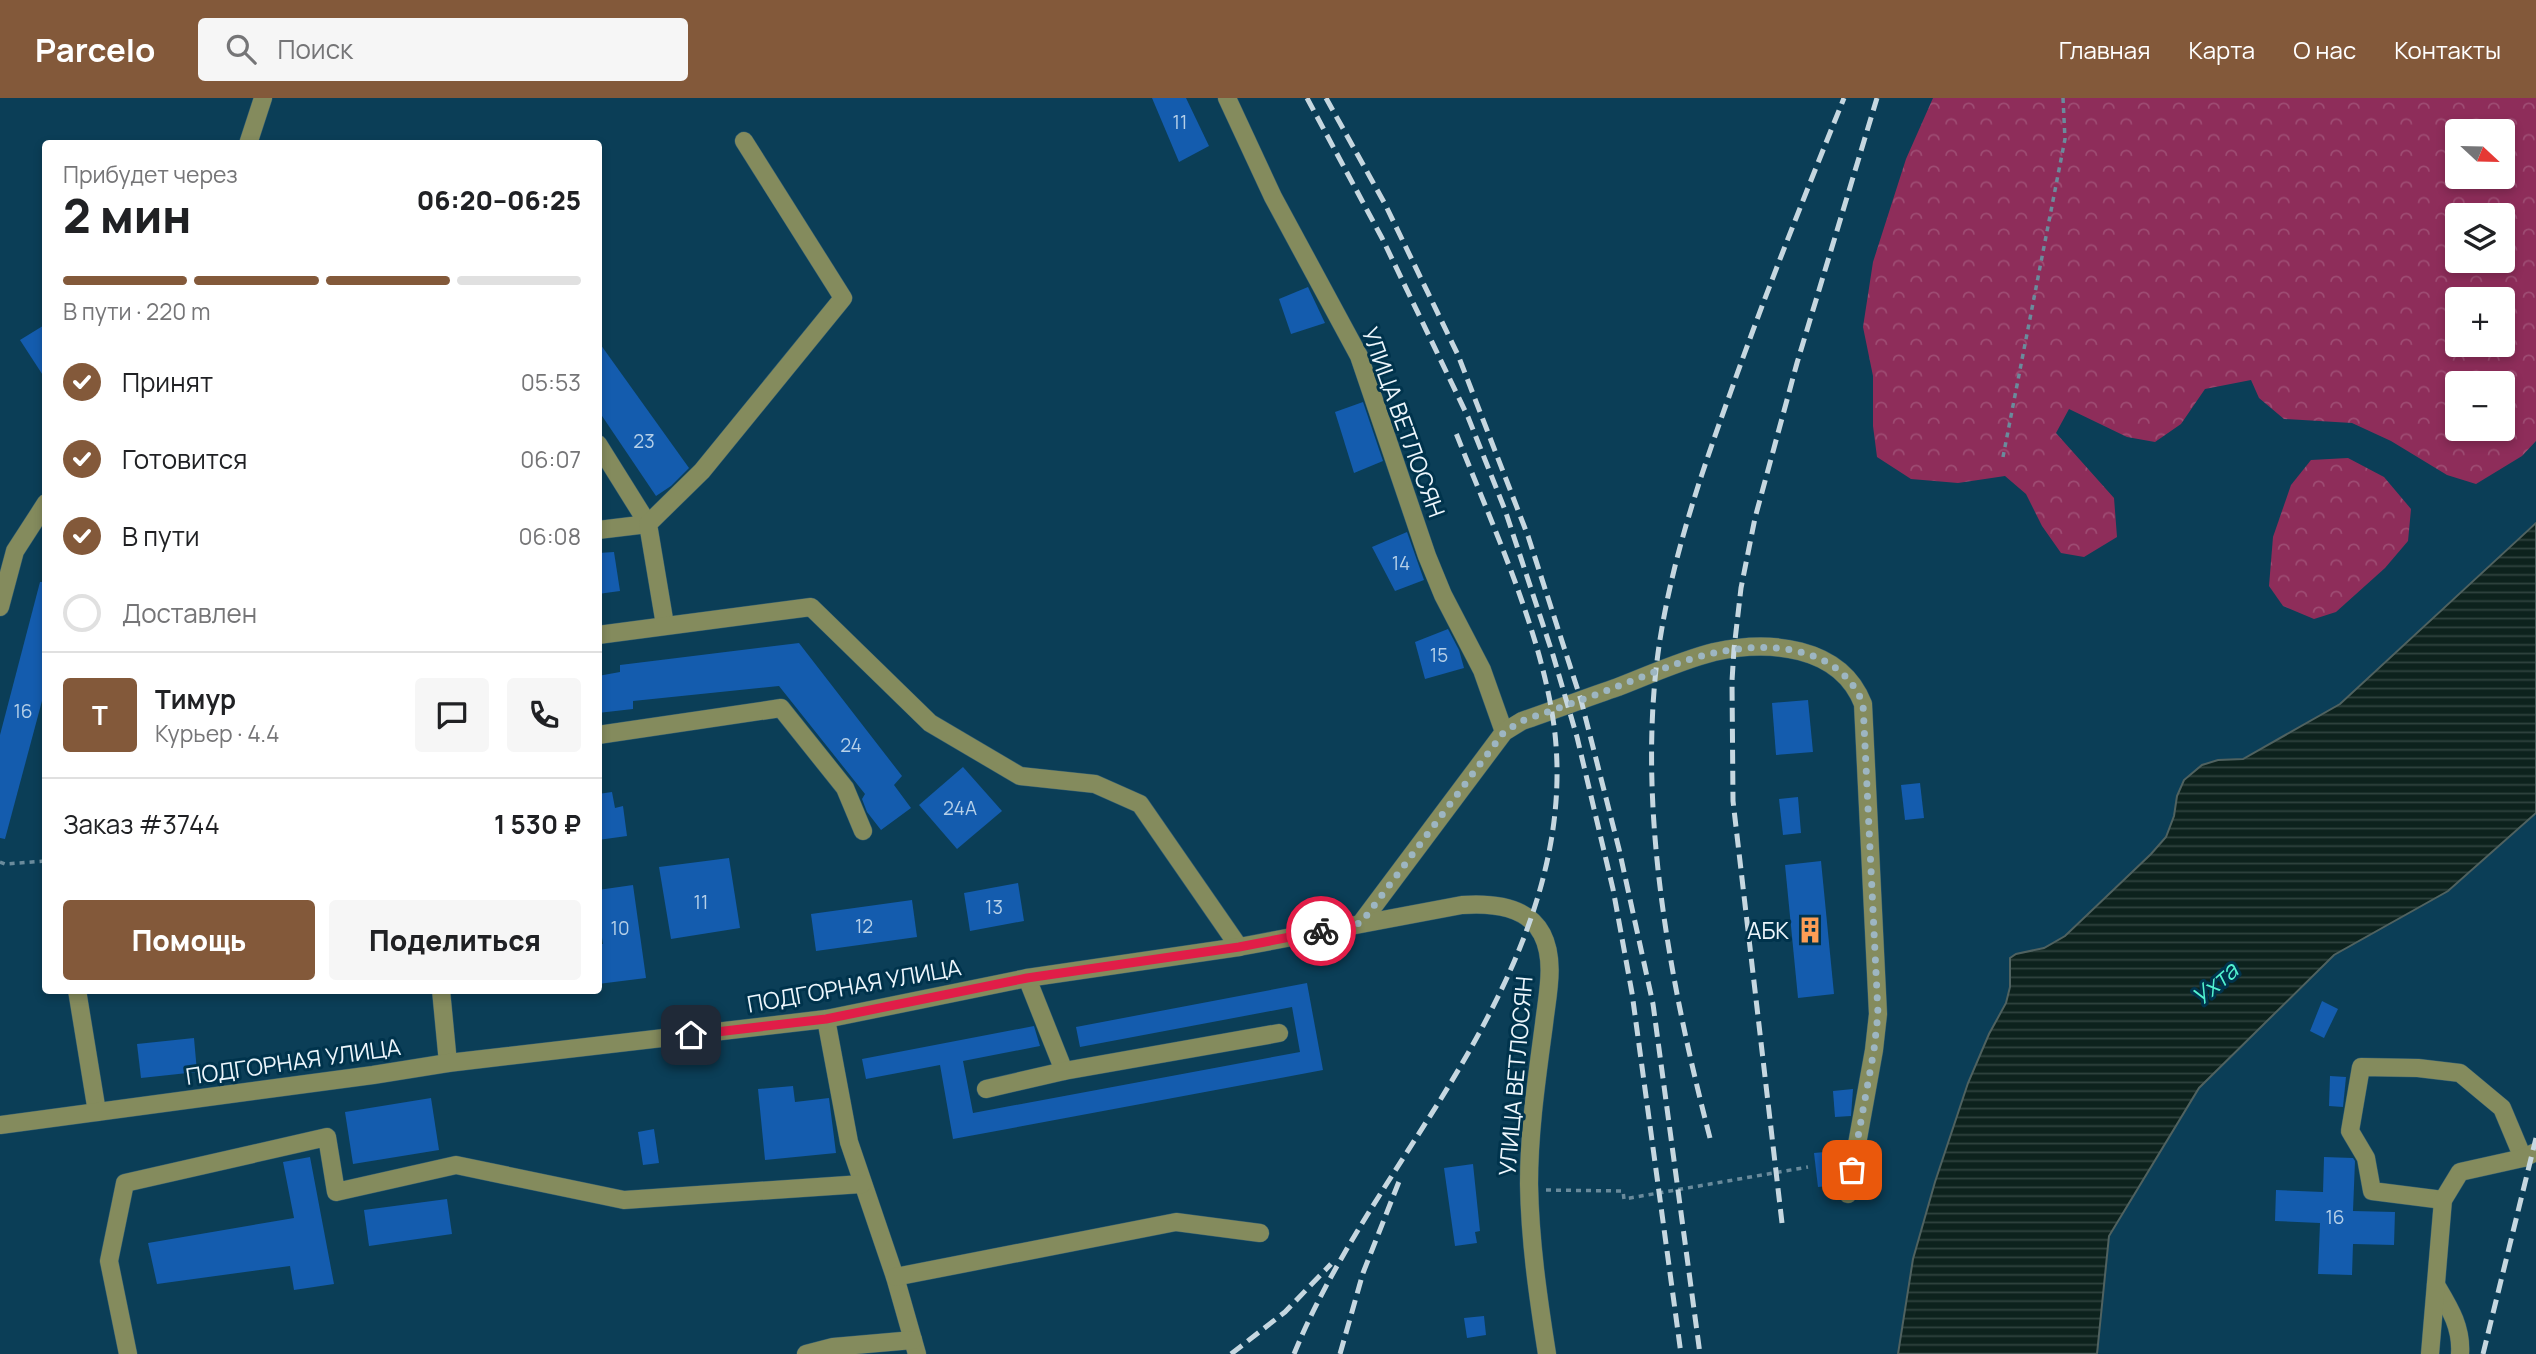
<!DOCTYPE html>
<html lang="ru">
<head>
<meta charset="utf-8">
<style>
	:root { --surface:#fff; --page:#f6f6f6; --text:#202124; --muted:#757577; --line:#e0e0e0; --accent:#83593a }
	body { margin:0; font-family:Manrope,sans-serif; background:var(--page); color:var(--text); height:100vh; display:flex; flex-direction:column; font-size:26px; white-space:nowrap }
	* { box-sizing:border-box; margin:0 }
	p { font-size:23px; color:var(--muted) }
	.icon { flex:none; width:38px; height:38px; fill:none; stroke:currentColor; stroke-width:2; stroke-linecap:round; stroke-linejoin:round }
	.map { position:relative; flex:1; overflow:hidden }
	.details { position:absolute; left:42px; top:42px; width:560px; height:854px; display:flex; flex-direction:column; background:var(--surface); border-radius:7px; box-shadow:0 4px 10px #0003 }
	.details>* { flex:none }
	.needle { width:46px; rotate:112deg }
	.fabs { position:absolute; left:2445px; top:21px; display:grid; gap:14px }
	.fabs a { display:grid; place-items:center; width:70px; height:70px; border-radius:7px; background:var(--surface); box-shadow:0 4px 10px #0003; font-size:35px }
	.pin { position:absolute; display:grid; place-items:center; width:60px; height:60px; color:#fff; margin:-30px; border-radius:14px; box-shadow:0 4px 10px #0006 }
	.courier { position:absolute; display:grid; place-items:center; width:70px; height:70px; margin:-35px; border:5px solid #e11d48; border-radius:50%; background:#fff; color:#222; box-shadow:0 2px 9px #0007 }
	.headline em { font-style:normal; font-weight:800 }
	.headline div { display:flex; flex-direction:column-reverse }
	.headline { display:flex; align-items:center; justify-content:space-between; height:119px; padding:0 21px }
	h1 { font-size:46px; font-weight:800; line-height:52px }
	.bar { display:grid; grid-template-columns:repeat(4,1fr); gap:10px 7px; align-content:center; height:84px; padding:0 21px }
	.bar i { height:9px; border-radius:5px; background:var(--line) }
	.bar .on { background:var(--accent) }
	.bar p { grid-column:span 4 }
	.line { display:flex; align-items:center; gap:18px; padding:0 21px; border-top:2px solid var(--line) }
	.line div { flex:1 }
	.round { display:grid; place-items:center; flex:none; width:74px; height:74px; border-radius:7px; background:var(--page) }
	ol { padding:0 21px; list-style:none }
	li { display:flex; align-items:center; gap:21px; height:77px }
	li p { margin-inline-start:auto }
	li .icon { padding:7px; border-radius:50%; background:var(--accent); color:#fff; stroke-width:4 }
	li:last-child { color:var(--muted) }
	li i { width:38px; height:38px; border:4px solid var(--line); border-radius:50% }
	.action { display:flex; gap:14px; margin-top:auto; padding:14px 21px }
	.action a { flex:1; height:80px; border-radius:7px; background:var(--accent); color:#fff; font-size:28px; font-weight:800; line-height:80px; text-align:center }
	.action a+a { background:var(--page); color:var(--text) }
	header { display:flex; align-items:center; gap:42px; box-sizing:border-box; height:98px; padding:0 35px; background:var(--accent); color:#fff }
	header strong { font-size:33px }
	nav { display:flex; gap:38px; margin-inline-start:auto; font-size:24px }
	.search { width:490px; height:63px; background:var(--page); display:flex; align-items:center; gap:18px; box-sizing:border-box; padding:0 24px; border-radius:7px; color:var(--muted); font-size:26px }
	.map>svg:first-child { display:block }
</style>
</head>
<body>
<header>
<strong>Parcelo</strong>
<div class="search"><svg class="icon" aria-label="search" viewBox="0 0 24 24"><circle cx="10" cy="10" r="6"/><path d="M15 15l6 6"/></svg>Поиск</div>
<nav><a>Главная</a><a>Карта</a><a>О нас</a><a>Контакты</a></nav>
</header>
<div class="map">
<svg width="2536" height="1256" viewBox="0 0 2536 1256">
	<defs>
		<pattern id="forest-crowns" width="20" height="18" patternUnits="userSpaceOnUse" patternTransform="scale(1.75)"><rect width="20" height="18" fill="#8e2d5a"/><path d="M2 6a3 3 0 1 1 6 0M12 15a3 3 0 1 1 6 0" fill="none" stroke="#9e4c73"/></pattern>
		<pattern id="water-rules" width="6" height="5" patternUnits="userSpaceOnUse" patternTransform="scale(1.75)"><rect width="6" height="5" fill="#0d221d"/><path d="M0 2.5h6" fill="none" stroke="#30433f"/></pattern>
	</defs>
	<rect width="100%" height="100%" fill="#0b3e57"/>
	<g fill="url(#forest-crowns)" fill-rule="evenodd">
		<path d="M1933,0H2536V343L2522,358L2476,386L2447,377L2391,343L2352,325L2284,321L2259,300L2251,282L2205,291L2181,326L2155,344L2127,339L2069,311L2056,335L2114,400L2117,439L2084,459L2061,455L2042,428L2026,396L2005,378L1958,385L1911,381L1877,359L1873,328V278L1863,229L1873,164L1906,61ZM2457,33H2502V79H2457ZM2457,117H2502V163H2457ZM2457,201H2502V247H2457ZM2457,285H2502V331H2457Z"/>
		<path d="M2348,360L2384,379L2411,411L2408,443L2385,470L2336,514L2314,521L2283,508L2269,488L2273,439L2291,387L2311,362Z"/>
	</g>
	<path fill="url(#water-rules)" stroke="#506260" stroke-width="2" d="M2536,425V715L2448,793L2334,857L2199,990L2109,1138L2097,1256H1898L1913,1161L1935,1084L1968,985L1989,936L2006,905L2010,889V860L2016,856L2044,850L2065,838L2151,756L2166,739L2174,718L2177,698L2184,682L2202,667L2218,662L2243,661L2340,606Z"/>
	<g fill="#145cae">
		<path d="M1152,0H1186L1209,48L1179,64Z"/>
		<path d="M1308,189L1325,225L1291,236L1279,201Z"/>
		<path d="M46,226V282L20,242Z"/>
		<path d="M598,243L689,370L671,388L656,398L598,312Z"/>
		<path d="M1363,304L1383,363L1354,375L1335,314Z"/>
		<path d="M1407,434L1424,482L1395,493L1372,449Z"/>
		<path d="M614,454L620,493L598,496V455Z"/>
		<path d="M40,484H46V588L5,741L0,740V637Z"/>
		<path d="M1448,531L1459,552L1464,570L1425,581L1415,544Z"/>
		<path d="M799,545L902,678L894,687L911,710L881,732L867,714L862,701L865,696L779,588L633,603V611L598,615V578L620,574V567Z"/>
		<path d="M1808,602L1813,654L1776,657L1772,605Z"/>
		<path d="M963,669L1002,713L957,751L919,707Z"/>
		<path d="M1920,685L1924,720L1905,722L1901,687Z"/>
		<path d="M612,694L615,710L623,708L627,738L598,742V696Z"/>
		<path d="M1798,699L1801,735L1783,737L1779,701Z"/>
		<path d="M729,760L740,830L671,841L659,769Z"/>
		<path d="M1821,763L1834,896L1798,900L1785,767Z"/>
		<path d="M1018,785L1024,823L970,833L964,795Z"/>
		<path d="M633,787L646,880L598,886V846H603L598,814V792Z"/>
		<path d="M912,802L917,839L816,853L811,816Z"/>
		<path d="M1307,885L1323,972L953,1041L940,967L866,981L862,961L1034,928L1040,948L963,963L973,1015L1300,954L1292,909L1080,949L1076,929Z"/>
		<path d="M2322,903L2338,911L2324,940L2310,933Z"/>
		<path d="M194,940L197,974L141,980L137,946Z"/>
		<path d="M2330,978L2346,979L2343,1009L2329,1008Z"/>
		<path d="M793,988L795,1004L829,1000L836,1055L765,1062L758,991Z"/>
		<path d="M1853,991L1851,1018L1835,1019L1833,993Z"/>
		<path d="M431,1000L439,1052L353,1066L345,1014Z"/>
		<path d="M654,1031L659,1065L643,1067L638,1034Z"/>
		<path d="M1835,1053L1838,1087L1818,1089L1814,1055Z"/>
		<path d="M310,1059L334,1186L294,1192L290,1168L157,1186L148,1145L294,1120L283,1064Z"/>
		<path d="M2324,1059L2353,1060L2355,1063L2353,1113L2395,1114L2394,1147L2353,1146L2352,1177L2318,1176L2320,1125L2275,1123L2276,1092L2323,1094Z"/>
		<path d="M1473,1066L1480,1133L1475,1134L1477,1145L1455,1148L1444,1070Z"/>
		<path d="M447,1101L452,1136L369,1148L364,1112Z"/>
		<path d="M1484,1218L1486,1237L1467,1240L1464,1220Z"/>
	</g>
	<g fill="none" stroke-linecap="round" stroke-linejoin="round">
		<g stroke="#2f5b71" stroke-width="19">
			<g id="minor">
				<path d="M1227,0L1273,99L1359,258L1427,458L1443,497L1482,572L1504,634"/>
				<path d="M248,46L263,0"/>
				<path d="M598,346L648,426L598,432"/>
				<path d="M0,509L15,453L46,405"/>
				<path d="M665,527L648,426L702,373L843,200L744,43"/>
				<path d="M598,537L811,509L930,625L1020,678L1095,686L1140,706L1239,849"/>
				<path d="M598,637L781,610L845,690L863,733"/>
				<path d="M1361,825L1504,634L1522,623C1554,612 1586,600 1618,589C1649,577 1682,562 1714,554C1768,542 1840,547 1863,606L1878,916L1874,952L1848,1096"/>
				<path d="M1027,880L1064,973"/>
				<path d="M77,892L97,1014"/>
				<path d="M441,892L448,965"/>
				<path d="M826,921L849,1044L895,1179L917,1256"/>
				<path d="M986,991L1064,973L1279,935"/>
				<path d="M0,1027L373,977L448,965L826,921L1027,880L1239,849L1462,807C1490,805 1527,807 1542,836C1556,863 1547,898 1544,926C1537,979 1529,1032 1529,1086C1530,1143 1538,1199 1547,1256"/>
				<path d="M2443,1102L2372,1093L2366,1060L2350,1033L2361,969L2418,970L2460,975L2502,1010L2523,1060"/>
				<path d="M895,1179L1176,1124L1260,1135"/>
				<path d="M2436,1187C2449,1209 2462,1229 2460,1256"/>
				<path d="M128,1256L109,1163L125,1085L327,1039L336,1094L456,1067L624,1102L862,1086"/>
				<path d="M806,1256L833,1249L913,1242"/>
				<path d="M2430,1256L2443,1102L2460,1074L2523,1060L2536,1054"/>
			</g>
		</g>
		<g stroke="#6a8b9c" stroke-width="3.5" stroke-dasharray="5 5" stroke-linecap="butt">
			<path d="M2003,359L2065,41L2063,0"/>
			<path d="M0,764L5,766L46,763"/>
			<path d="M1546,1092L1623,1093L1624,1101L1808,1069"/>
		</g>
		<use href="#minor" stroke="#848b5d" stroke-width="18"/>
		<g stroke="#c6d7e0" stroke-width="5" stroke-dasharray="14 7" stroke-linecap="butt">
			<path d="M1307,0L1382,140L1468,319L1505,412L1553,557L1577,639L1613,791L1632,895L1681,1256"/>
			<path d="M1326,0L1385,106L1458,257L1528,438L1581,602L1619,751L1653,906L1700,1256"/>
			<path d="M1710,1040C1670,886 1636,707 1659,548C1672,460 1701,376 1731,293C1766,194 1805,97 1844,0"/>
			<path d="M1782,1125L1733,703L1732,583L1734,551L1741,490L1755,420L1797,265L1877,0"/>
			<path d="M1231,1256L1285,1214L1331,1166"/>
			<path d="M1294,1256C1330,1167 1391,1081 1442,999C1509,890 1569,768 1555,636C1544,538 1492,427 1456,335"/>
			<path d="M1340,1256L1363,1175L1400,1081"/>
			<path d="M2483,1256L2536,1040"/>
		</g>
	</g>
	<g fill="none" stroke-linecap="round" stroke-linejoin="round">
		<path stroke="#9db6c2" stroke-width="7" stroke-dasharray="0 12.6" d="M1321,833L1361,825L1504,634L1522,623C1552,612 1583,602 1613,590C1646,578 1680,562 1714,555C1768,543 1840,547 1863,606L1878,916L1874,952L1852,1072"/>
		<path stroke="#e11d48" stroke-width="9" d="M691,937L826,921L1027,880L1239,849L1321,833"/>
	</g>
	<defs>
		<g id="building-bare" transform="scale(2.1)"><path d="M-4-6H4V6H1V3H-1V6H-4ZM-2.5-4.3h1.7v1.8h-1.7ZM.8-4.3h1.7v1.8H.8ZM-2.5-1h1.7V.8h-1.7ZM.8-1h1.7V.8H.8Z" fill="#fd9d55" stroke="#00334c" stroke-width="2.5" paint-order="stroke"/></g>
	</defs>
	<g fill-rule="evenodd">
		<use href="#building-bare" x="1810" y="832"/>
	</g>
	<g text-anchor="middle" dominant-baseline="central" stroke-width="6" stroke-linejoin="round" paint-order="stroke">
		<g font-size="19" fill="#b6d0e8">
			<text x="1180" y="24">11</text>
			<text x="644" y="343">23</text>
			<text x="1401" y="465">14</text>
			<text x="1439" y="557">15</text>
			<text x="23" y="613">16</text>
			<text x="851" y="647">24</text>
			<text x="960" y="710">24А</text>
			<text x="701" y="804">11</text>
			<text x="994" y="809">13</text>
			<text x="864" y="828">12</text>
			<text x="620" y="830">10</text>
			<text x="2335" y="1119">16</text>
		</g>
		<g font-size="23" fill="#ecf6fc" stroke="#00334c">
			<text transform="translate(1404 324) rotate(70)">УЛИЦА ВЕТЛОСЯН</text>
			<text transform="translate(854 887) rotate(-10)">ПОДГОРНАЯ УЛИЦА</text>
			<text transform="translate(293 963) rotate(-8)">ПОДГОРНАЯ УЛИЦА</text>
			<text transform="translate(1515 978) rotate(-85)">УЛИЦА ВЕТЛОСЯН</text>
		</g>
		<g font-size="23" fill="#ecf6fc" stroke="#00334c" text-anchor="end">
			<text x="1789" y="832">АБК</text>
		</g>
		<g font-size="24" font-style="italic" fill="#51f2cf" stroke="#00334c">
			<text transform="translate(2214 885) rotate(-41)">Ухта</text>
		</g>
	</g>
</svg>
<div class="fabs">
<a><svg class="needle" viewBox="-14 -14 28 28"><path d="M0-13l5 13h-10z" fill="#e53935"/><path d="M0 13l5-13h-10z" fill="#757577"/></svg></a>
<a><svg class="icon" aria-label="layers" viewBox="0 0 24 24"><path d="M12 4l9 5-9 5-9-5zM3 14l9 5 9-5"/></svg></a>
<a>+</a>
<a>−</a>
</div>
<div class="pin" style="left:1852px;top:1072px;background:#ea580c"><svg class="icon" aria-label="bag" viewBox="0 0 24 24"><path d="M5 8h14l-1 12H6zM9 8a3 3 0 0 1 6 0"/></svg></div>
<div class="pin" style="left:691px;top:937px;background:#1f2937"><svg class="icon" aria-label="home" viewBox="0 0 24 24"><path d="M3 11l9-7 9 7M6 9v11h12V9"/></svg></div>
<div class="courier" style="left:1321px;top:833px"><svg class="icon" aria-label="bike" viewBox="0 0 24 24"><circle cx="6" cy="16" r="4"/><circle cx="18" cy="16" r="4"/><path d="M6 16l4-8h5l3 8M10 8l3 8H6M13 5h3"/></svg></div>
<section class="details">
<div class="headline"><div><h1>2 мин</h1><p>Прибудет через</p></div><em>06:20–06:25</em></div>
<div class="bar"><i class="on"></i><i class="on"></i><i class="on"></i><i></i><p>В пути · 220 m</p></div>
<ol>
<li><svg class="icon" aria-label="check" viewBox="0 0 24 24"><path d="M5 12l5 5 9-10"/></svg>Принят<p>05:53</p></li>
<li><svg class="icon" aria-label="check" viewBox="0 0 24 24"><path d="M5 12l5 5 9-10"/></svg>Готовится<p>06:07</p></li>
<li><svg class="icon" aria-label="check" viewBox="0 0 24 24"><path d="M5 12l5 5 9-10"/></svg>В пути<p>06:08</p></li>
<li><i></i>Доставлен</li>
</ol>
<div class="line" style="height:126px"><b class="round" style="background:var(--accent);color:#fff">Т</b><div><b>Тимур</b><p>Курьер · 4.4</p></div><a class="round"><svg class="icon" aria-label="chat" viewBox="0 0 24 24"><path d="M4 5h16v11H9l-5 4z"/></svg></a><a class="round"><svg class="icon" aria-label="phone" viewBox="0 0 24 24"><path d="M5 4h4l2 5-3 2q2 4 5 5l2-3 5 2v4C11 20 4 13 5 4z"/></svg></a></div>
<div class="line" style="height:91px"><div>Заказ #3744</div><b>1 530 ₽</b></div>
<div class="action"><a>Помощь</a><a>Поделиться</a></div>
</section>
</div>
</body>
</html>
